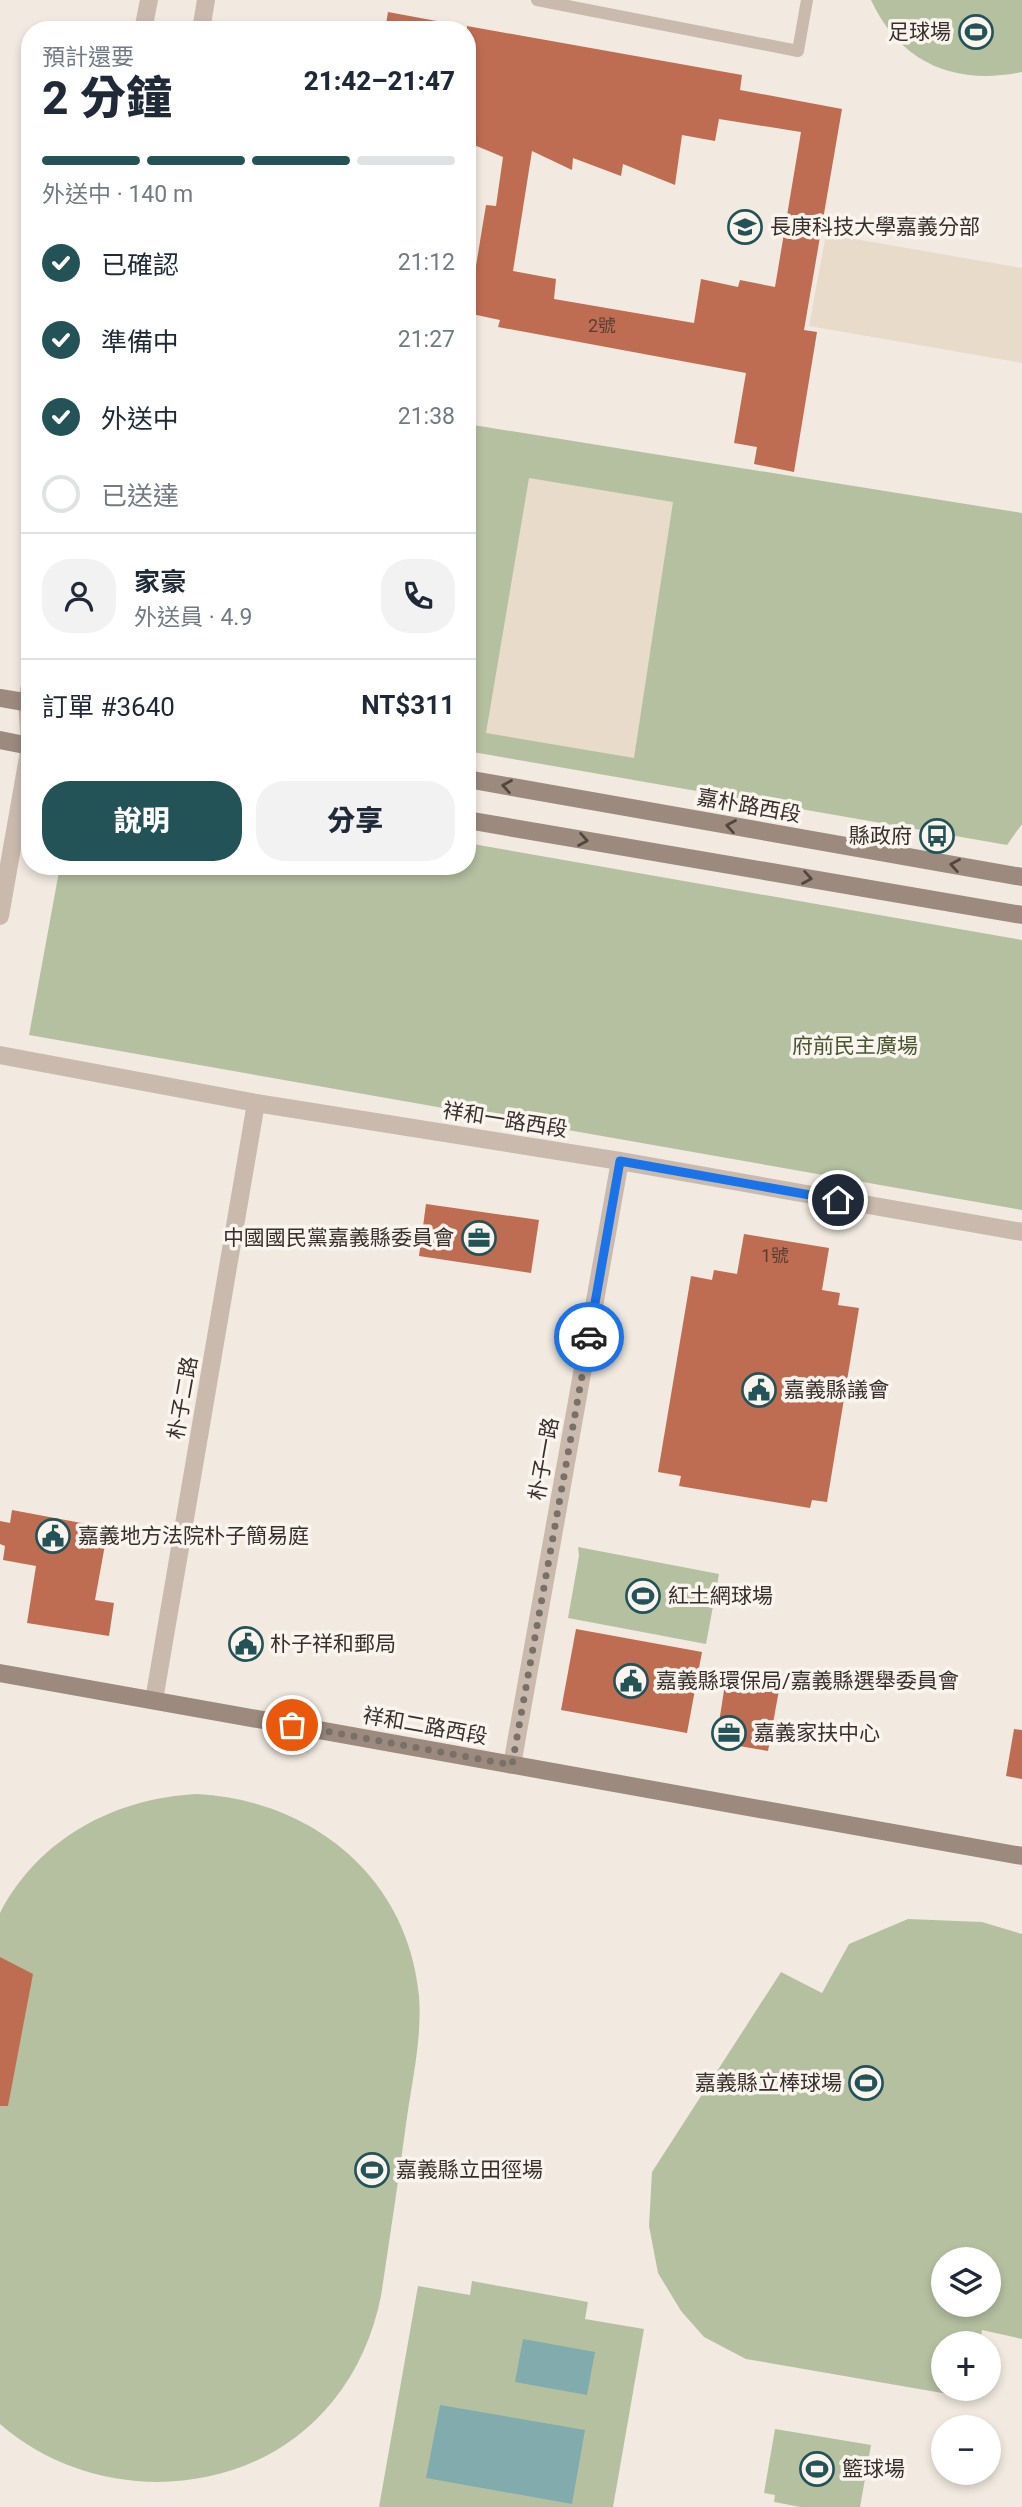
<!DOCTYPE html>
<html lang="zh-TW">
<head>
<meta charset="utf-8">
<style>
	:root { --surface:#fff; --page:#f2f2f3; --text:#1f2937; --muted:#747a83; --line:#e0e1e3; --accent:#235357 }
	body { margin:0; font-family:Roboto,"Noto Sans TC",sans-serif; background:var(--page); color:var(--text); height:100vh; display:flex; flex-direction:column; font-size:26px; white-space:nowrap }
	* { box-sizing:border-box; margin:0 }
	p { font-size:23px; color:var(--muted) }
	.icon { flex:none; width:38px; height:38px; fill:none; stroke:currentColor; stroke-width:2; stroke-linecap:round; stroke-linejoin:round }
	.map { position:relative; flex:1; overflow:hidden }
	.drawer { position:absolute; left:21px; top:21px; width:455px; height:854px; display:flex; flex-direction:column; background:var(--surface); border-radius:28px; box-shadow:0 4px 10px #0003 }
	.drawer>* { flex:none }
	.controls { position:absolute; left:931px; top:2247px; display:grid; gap:14px }
	.controls a { display:grid; place-items:center; width:70px; height:70px; border-radius:50%; background:var(--surface); box-shadow:0 4px 10px #0003; font-size:35px }
	.pin { position:absolute; display:grid; place-items:center; width:60px; height:60px; color:#fff; margin:-30px; border:4px solid #fff; border-radius:50%; box-shadow:0 2px 7px #0007 }
	.courier { position:absolute; display:grid; place-items:center; width:70px; height:70px; margin:-35px; border:5px solid #1a73e8; border-radius:50%; background:#fff; color:#222; box-shadow:0 2px 9px #0007 }
	.head em { font-style:normal; font-weight:800 }
	.head div { display:flex; flex-direction:column-reverse }
	.head { display:flex; align-items:center; justify-content:space-between; height:119px; padding:0 21px }
	h1 { font-size:46px; font-weight:800; line-height:52px }
	.bar { display:grid; grid-template-columns:repeat(4,1fr); gap:10px 7px; align-content:center; height:84px; padding:0 21px }
	.bar i { height:9px; border-radius:5px; background:var(--line) }
	.bar .on { background:var(--accent) }
	.bar p { grid-column:span 4 }
	.line { display:flex; align-items:center; gap:18px; padding:0 21px; border-top:2px solid var(--line) }
	.line div { flex:1 }
	.round { display:grid; place-items:center; flex:none; width:74px; height:74px; border-radius:28px; background:var(--page) }
	ol { padding:0 21px; list-style:none }
	li { display:flex; align-items:center; gap:21px; height:77px }
	li p { margin-inline-start:auto }
	li .icon { padding:7px; border-radius:50%; background:var(--accent); color:#fff; stroke-width:4 }
	li:last-child { color:var(--muted) }
	li i { width:38px; height:38px; border:4px solid var(--line); border-radius:50% }
	.primary-button { display:flex; gap:14px; margin-top:auto; padding:14px 21px }
	.primary-button a { flex:1; height:80px; border-radius:28px; background:var(--accent); color:#fff; font-size:28px; font-weight:800; line-height:80px; text-align:center }
	.primary-button a+a { background:var(--page); color:var(--text) }
	.map>svg:first-child { display:block }
</style>
</head>
<body>
<div class="map">
<svg width="1022" height="2507" viewBox="0 0 1022 2507">
	<rect width="100%" height="100%" fill="#f2eae0"/>
	<g fill="#b5c0a1" fill-rule="evenodd">
		<path d="M871,0H1022V72C955,86 900,63 871,0Z"/>
		<path d="M467,424L1022,513V824L1007,845L467,751Z"/>
		<path d="M467,843L1022,940V1210L29,1035L60,866H467Z"/>
		<path d="M578,1547L719,1574L706,1644L568,1618L579,1556Z"/>
		<path d="M197,1794C312,1800 408,1877 419,1996C422,2036 413,2077 407,2117C399,2177 390,2236 381,2296C373,2335 358,2370 333,2401C252,2502 95,2507 0,2424V1913C39,1838 115,1798 197,1794Z"/>
		<path d="M908,1919L982,1922L1022,1934V2339L982,2330L980,2343H943V2389H973L971,2398L746,2359L704,2337L681,2311L658,2273L649,2226L652,2172L781,1972L822,1993L849,1944ZM943,2259H989V2305H943Z"/>
		<path d="M472,2281L588,2302L585,2319L644,2329L613,2507H379L418,2286L470,2295Z"/>
		<path d="M775,2429L871,2445L860,2507H801L774,2502L775,2495L764,2493Z"/>
	</g>
	<g fill="#e8dbc9">
		<path d="M826,234L1022,268V363L809,326Z"/>
		<path d="M529,478L673,502L634,758L486,733Z"/>
	</g>
	<g fill="#81abad">
		<path d="M523,2339L595,2352L587,2395L515,2382Z"/>
		<path d="M440,2405L585,2430L572,2504L426,2478Z"/>
	</g>
	<g fill="#be6d52" fill-rule="evenodd">
		<path d="M388,12L442,22L441,30H385Z"/>
		<path d="M467,26L742,75L740,90L842,109L804,330L817,332L794,472L754,464L757,447L734,443L746,373L498,327L500,320L467,313V289L472,290L486,205L496,206L503,157L467,142ZM719,119L801,132L775,287L740,280L738,287L701,279L694,323L554,299L556,279L513,271L532,151L572,170L573,158L621,176L623,164L675,185L682,135L715,141Z"/>
		<path d="M426,1204L539,1220L531,1273L419,1256Z"/>
		<path d="M744,1234L829,1248L822,1290L840,1293L838,1305L859,1308L827,1502L812,1500L810,1508L679,1486L681,1476L658,1472L691,1276L712,1280L714,1270L737,1274Z"/>
		<path d="M12,1510L108,1528L95,1600L114,1603L109,1636L27,1623L36,1566L3,1560L5,1546L0,1544V1521L10,1523Z"/>
		<path d="M576,1629L702,1652L687,1733L561,1710Z"/>
		<path d="M727,1671L781,1679L768,1751L716,1742Z"/>
		<path d="M1014,1729L1022,1730V1779L1006,1776Z"/>
		<path d="M0,1957L33,1974L8,2106H0Z"/>
	</g>
	<g fill="none" stroke-linecap="round" stroke-linejoin="round">
		<path stroke="#c9baad" stroke-width="12" d="M537,0L798,51L807,0"/>
		<g stroke="#c9baad" stroke-width="18">
			<path d="M143,30L149,0"/>
			<path d="M201,30L206,0"/>
			<path d="M0,916L30,746L27,702L30,685"/>
			<path d="M0,1055L256,1103L620,1161L1022,1232"/>
			<path d="M154,1700L256,1103"/>
			<path d="M512,1765L620,1161"/>
		</g>
		<g stroke="#9d8a7e" stroke-width="18">
			<path d="M0,698L30,703"/>
			<path d="M0,740L30,746"/>
			<path d="M467,779L1022,877"/>
			<path d="M467,820L1022,915"/>
			<path d="M0,1673L1022,1856"/>
		</g>
	</g>
	<defs><path id="oneway-chevron" d="M-2-3.5L2.5 0L-2 3.5" fill="none" stroke-width="1.6" stroke-linecap="round" stroke-linejoin="round" transform="scale(1.75)"/></defs>
	<g stroke="#514640">
		<use href="#oneway-chevron" transform="translate(507 786) rotate(-170)"/>
		<use href="#oneway-chevron" transform="translate(731 826) rotate(-170)"/>
		<use href="#oneway-chevron" transform="translate(583 840) rotate(10)"/>
		<use href="#oneway-chevron" transform="translate(955 865) rotate(-170)"/>
		<use href="#oneway-chevron" transform="translate(807 878) rotate(10)"/>
	</g>
	<g fill="none" stroke-linecap="round" stroke-linejoin="round">
		<path stroke="#79706a" stroke-width="7" stroke-dasharray="0 12.6" d="M292,1725L512,1765L589,1337"/>
		<path stroke="#1a73e8" stroke-width="9" d="M589,1337L620,1161L838,1200"/>
	</g>
	<defs>
		<g id="stadium-ring" transform="scale(1.75)"><circle r="9.5" fill="#f9f4ed" stroke="#235357" stroke-width="1.5"/><path d="M0-5a6.5 5 0 1 0 0 10a6.5 5 0 1 0 0-10ZM-3.5-1.8h7v3.6h-7Z" fill="#235357"/></g>
		<g id="university-ring" transform="scale(1.75)"><circle r="9.5" fill="#f9f4ed" stroke="#235357" stroke-width="1.5"/><path d="M0-5L7-2L0 1L-7-2ZM-4 1L0 2.5L4 1V4Q0 6-4 4Z" fill="#235357"/></g>
		<g id="bus-ring" transform="scale(1.75)"><circle r="9.5" fill="#f9f4ed" stroke="#235357" stroke-width="1.5"/><path d="M-5-6H5V4H4V6H2V4H-2V6H-4V4H-5ZM-3.5-4V0h7V-4ZM-3.5 1.2v1.5H-2V1.2ZM2 1.2v1.5H3.5V1.2Z" fill="#235357"/></g>
		<g id="office-ring" transform="scale(1.75)"><circle r="9.5" fill="#f9f4ed" stroke="#235357" stroke-width="1.5"/><path d="M-6-3h4V-5.5h4V-3h4V5H-6ZM-1-4.5V-3h2v-1.5ZM-6 0V1H6V0Z" fill="#235357"/></g>
		<g id="civic-ring" transform="scale(1.75)"><circle r="9.5" fill="#f9f4ed" stroke="#235357" stroke-width="1.5"/><path d="M-.6-6.5H3V-4.5H.6V-3L4-1V1h2V6H-6V1h2V-1L-.6-3ZM-1.2 2.5V6h2.4V2.5Z" fill="#235357"/></g>
	</defs>
	<g fill-rule="evenodd">
		<use href="#stadium-ring" x="976" y="32"/>
		<use href="#university-ring" x="745" y="227"/>
		<use href="#bus-ring" x="937" y="836"/>
		<use href="#office-ring" x="479" y="1238"/>
		<use href="#civic-ring" x="759" y="1390"/>
		<use href="#civic-ring" x="53" y="1536"/>
		<use href="#stadium-ring" x="643" y="1596"/>
		<use href="#civic-ring" x="246" y="1644"/>
		<use href="#civic-ring" x="631" y="1681"/>
		<use href="#office-ring" x="729" y="1733"/>
		<use href="#stadium-ring" x="866" y="2083"/>
		<use href="#stadium-ring" x="372" y="2170"/>
		<use href="#stadium-ring" x="817" y="2469"/>
	</g>
	<g text-anchor="middle" dominant-baseline="central" stroke-width="7" stroke-linejoin="round" paint-order="stroke">
		<g font-size="18" fill="#5a3e35">
			<text x="602" y="325">2號</text>
			<text x="775" y="1255">1號</text>
		</g>
		<g font-size="21" fill="#382f2b" stroke="#f9f4ed" text-anchor="start">
			<text x="951" y="32" text-anchor="end">足球場</text>
			<text x="770" y="227">長庚科技大學嘉義分部</text>
			<text x="912" y="836" text-anchor="end">縣政府</text>
			<text x="454" y="1238" text-anchor="end">中國國民黨嘉義縣委員會</text>
			<text x="784" y="1390">嘉義縣議會</text>
			<text x="78" y="1536">嘉義地方法院朴子簡易庭</text>
			<text x="668" y="1596">紅土網球場</text>
			<text x="270" y="1644">朴子祥和郵局</text>
			<text x="656" y="1681">嘉義縣環保局/嘉義縣選舉委員會</text>
			<text x="754" y="1733">嘉義家扶中心</text>
			<text x="842" y="2083" text-anchor="end">嘉義縣立棒球場</text>
			<text x="396" y="2170">嘉義縣立田徑場</text>
			<text x="842" y="2469">籃球場</text>
		</g>
		<g font-size="21" fill="#382f2b" stroke="#f9f4ed">
			<text transform="translate(749 806) rotate(10)">嘉朴路西段</text>
			<text transform="translate(505 1120) rotate(9)">祥和一路西段</text>
			<text transform="translate(183 1398) rotate(-80)">朴子二路</text>
			<text transform="translate(544 1459) rotate(-80)">朴子一路</text>
			<text transform="translate(425 1726) rotate(10)">祥和二路西段</text>
		</g>
		<g font-size="21" fill="#475530" stroke="#f9f4ed">
			<text x="855" y="1046">府前民主廣場</text>
		</g>
	</g>
</svg>
<div class="controls">
<a><svg class="icon" aria-label="layers" viewBox="0 0 24 24"><path d="M12 4l9 5-9 5-9-5zM3 14l9 5 9-5"/></svg></a>
<a>+</a>
<a>−</a>
</div>
<div class="pin" style="left:292px;top:1725px;background:#ea580c"><svg class="icon" aria-label="bag" viewBox="0 0 24 24"><path d="M5 8h14l-1 12H6zM9 8a3 3 0 0 1 6 0"/></svg></div>
<div class="pin" style="left:838px;top:1200px;background:#1f2937"><svg class="icon" aria-label="home" viewBox="0 0 24 24"><path d="M3 11l9-7 9 7M6 9v11h12V9"/></svg></div>
<div class="courier" style="left:589px;top:1337px"><svg class="icon" aria-label="car" viewBox="0 0 24 24"><path d="M5 17H2v-5l4-1 3-4h7l3 4 3 1v5h-3M9 17h6M6 11h13"/><circle cx="7" cy="17" r="2"/><circle cx="17" cy="17" r="2"/></svg></div>
<section class="drawer">
<div class="head"><div><h1>2 分鐘</h1><p>預計還要</p></div><em>21:42–21:47</em></div>
<div class="bar"><i class="on"></i><i class="on"></i><i class="on"></i><i></i><p>外送中 · 140 m</p></div>
<ol>
<li><svg class="icon" aria-label="check" viewBox="0 0 24 24"><path d="M5 12l5 5 9-10"/></svg>已確認<p>21:12</p></li>
<li><svg class="icon" aria-label="check" viewBox="0 0 24 24"><path d="M5 12l5 5 9-10"/></svg>準備中<p>21:27</p></li>
<li><svg class="icon" aria-label="check" viewBox="0 0 24 24"><path d="M5 12l5 5 9-10"/></svg>外送中<p>21:38</p></li>
<li><i></i>已送達</li>
</ol>
<div class="line" style="height:126px"><a class="round"><svg class="icon" aria-label="person" viewBox="0 0 24 24"><circle cx="12" cy="8" r="4"/><path d="M4 21q1-7 8-7t8 7"/></svg></a><div><b>家豪</b><p>外送員 · 4.9</p></div><a class="round"><svg class="icon" aria-label="phone" viewBox="0 0 24 24"><path d="M5 4h4l2 5-3 2q2 4 5 5l2-3 5 2v4C11 20 4 13 5 4z"/></svg></a></div>
<div class="line" style="height:91px"><div>訂單 #3640</div><b>NT$311</b></div>
<div class="primary-button"><a>說明</a><a>分享</a></div>
</section>
</div>
</body>
</html>
